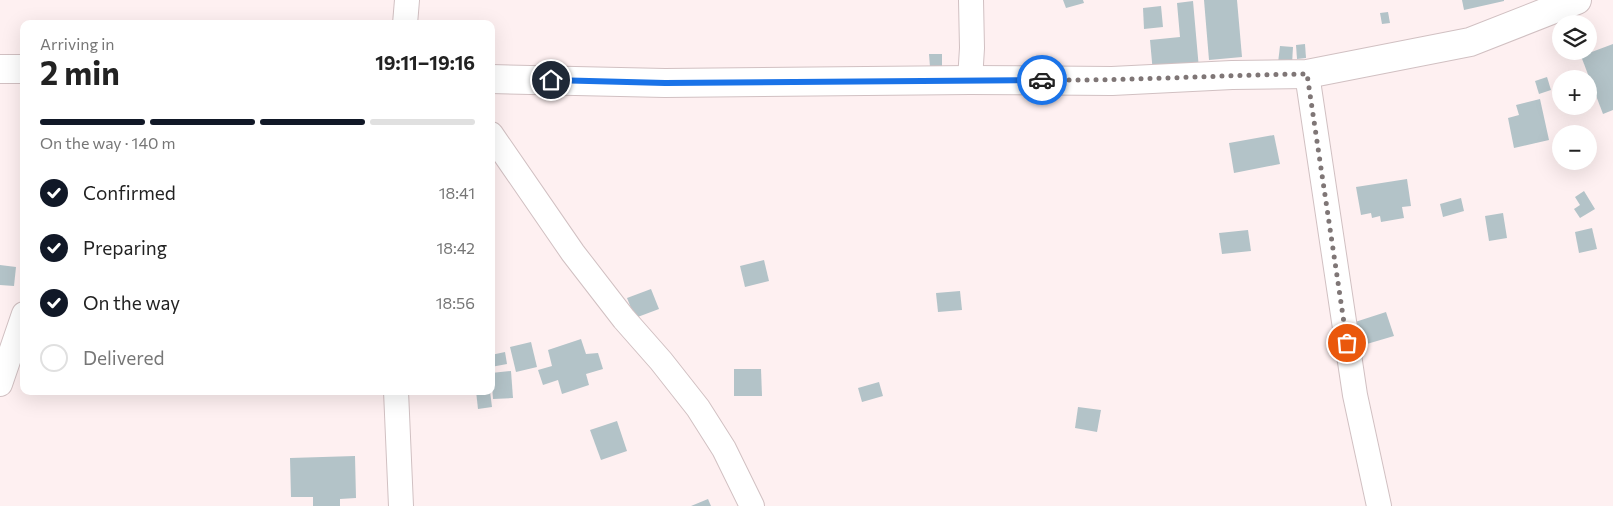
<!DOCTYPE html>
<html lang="en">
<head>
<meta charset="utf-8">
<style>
	:root { --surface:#fff; --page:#f2f2f2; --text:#222; --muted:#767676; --line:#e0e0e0; --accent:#111827 }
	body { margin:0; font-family:Commissioner,sans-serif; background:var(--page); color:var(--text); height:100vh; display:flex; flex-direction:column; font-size:19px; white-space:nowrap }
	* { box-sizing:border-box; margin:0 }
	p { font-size:16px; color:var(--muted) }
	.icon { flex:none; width:28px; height:28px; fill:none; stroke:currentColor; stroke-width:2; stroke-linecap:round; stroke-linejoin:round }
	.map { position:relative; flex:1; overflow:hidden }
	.drawer { position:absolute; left:20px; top:20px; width:475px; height:375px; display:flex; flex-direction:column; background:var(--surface); border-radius:10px; box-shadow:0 5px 20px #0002 }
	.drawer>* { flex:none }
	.controls { position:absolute; left:1552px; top:15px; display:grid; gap:10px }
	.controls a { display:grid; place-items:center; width:45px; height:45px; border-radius:50%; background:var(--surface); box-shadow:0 5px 20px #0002; font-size:25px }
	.pin { position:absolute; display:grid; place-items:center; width:42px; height:42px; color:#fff; margin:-21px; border:2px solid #fff; border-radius:50%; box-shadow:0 1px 5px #0007 }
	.courier { position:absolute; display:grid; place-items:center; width:50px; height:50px; margin:-25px; border:4px solid #1a73e8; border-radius:50%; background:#fff; color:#222; box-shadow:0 1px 6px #0007 }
	.summary em { font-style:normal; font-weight:700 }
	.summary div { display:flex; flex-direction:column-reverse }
	.summary { display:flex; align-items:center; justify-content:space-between; height:85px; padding:0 20px }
	h1 { font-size:32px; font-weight:700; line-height:38px }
	.bar { display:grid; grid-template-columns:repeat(4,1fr); gap:8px 5px; align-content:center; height:60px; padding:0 20px }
	.bar i { height:6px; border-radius:4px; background:var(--line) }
	.bar .active { background:var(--accent) }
	.bar p { grid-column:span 4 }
	ol { padding:0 20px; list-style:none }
	li { display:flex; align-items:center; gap:15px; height:55px }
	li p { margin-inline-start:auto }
	li .icon { padding:5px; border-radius:50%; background:var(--accent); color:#fff; stroke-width:4 }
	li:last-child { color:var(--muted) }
	li i { width:28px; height:28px; border:2px solid var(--line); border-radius:50% }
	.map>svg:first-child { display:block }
</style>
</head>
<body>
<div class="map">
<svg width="1613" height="506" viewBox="0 0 1613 506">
	<rect width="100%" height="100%" fill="#fef0f1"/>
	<g fill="#b3c3c8">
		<path d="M1063,0H1083L1084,3L1066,8Z"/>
		<path d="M1204,0H1237L1242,57L1209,60Z"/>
		<path d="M1462,0H1504V1L1464,10Z"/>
		<path d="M1193,1L1199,69L1153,73L1150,40L1180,37L1177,3Z"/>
		<path d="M1161,6L1163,27L1144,29L1143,8Z"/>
		<path d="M1388,12L1390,23L1382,24L1380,13Z"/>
		<path d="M1305,44L1306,58L1297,59L1296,45Z"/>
		<path d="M1613,44V110L1603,114L1581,56Z"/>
		<path d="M1280,46L1293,47L1292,64L1278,63Z"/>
		<path d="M929,54H942V67H930Z"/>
		<path d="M1547,77L1551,90L1539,94L1535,81Z"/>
		<path d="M1540,99L1549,140L1514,148L1508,118L1519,115L1516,105Z"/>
		<path d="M1274,135L1280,164L1234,173L1229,143Z"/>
		<path d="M1407,179L1411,206L1402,207L1404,218L1381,222L1380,216L1372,218L1371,213L1361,215L1356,187Z"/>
		<path d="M1584,191L1595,209L1580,218L1574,209L1580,205L1575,197Z"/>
		<path d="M1461,198L1464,211L1443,217L1440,204Z"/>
		<path d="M1503,213L1507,238L1489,241L1485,216Z"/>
		<path d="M1592,228L1597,249L1579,253L1575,232Z"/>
		<path d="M1248,230L1251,251L1222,254L1219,233Z"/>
		<path d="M764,260L769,281L745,287L740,266Z"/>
		<path d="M0,265L16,267L14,286L0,285Z"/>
		<path d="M651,289L659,309L635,318L627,298Z"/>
		<path d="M960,291L962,310L938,312L936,293Z"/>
		<path d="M1386,312L1394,336L1360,346L1352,323Z"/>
		<path d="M581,339L586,354L598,353L603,369L586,374L589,385L562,394L558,380L543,385L538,370L552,366L548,350Z"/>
		<path d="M531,342L537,367L516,372L510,347Z"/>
		<path d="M505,352L507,364L491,367V355Z"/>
		<path d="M734,369H761L762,396H734Z"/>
		<path d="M511,371L513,398L493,399L491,373Z"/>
		<path d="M879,382L883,396L862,402L858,388Z"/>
		<path d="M476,391H490L492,407L478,409Z"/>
		<path d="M1078,407L1101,410L1097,432L1075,428Z"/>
		<path d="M617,421L627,451L601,460L590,430Z"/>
		<path d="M355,456L356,498L340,499V506H313V497H291L290,458Z"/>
		<path d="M708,499L711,506H691Z"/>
	</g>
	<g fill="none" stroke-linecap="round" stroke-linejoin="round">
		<g stroke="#d1c0c2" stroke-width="26">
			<g id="minor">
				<path d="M405,24L407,0"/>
				<path d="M1307,74L1355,395L1379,506"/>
				<path d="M970,80L972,48L971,0"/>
				<path d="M491,134L573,253L624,319L661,361L698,408L724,449L752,506"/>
				<path d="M0,384L24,314"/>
				<path d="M396,391L401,506"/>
			</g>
		</g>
		<g stroke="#d1c0c2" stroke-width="30">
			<g id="tertiary">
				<path d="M0,69H24"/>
				<path d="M491,79L665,83L970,80L1112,81L1232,75L1307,74L1470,42L1577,0"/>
			</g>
		</g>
		<use href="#minor" stroke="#fff" stroke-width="24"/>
		<use href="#tertiary" stroke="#fff" stroke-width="28"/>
	</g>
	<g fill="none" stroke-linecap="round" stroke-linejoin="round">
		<path stroke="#7f7676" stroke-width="5" stroke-dasharray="0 9" d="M1042,80C1131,81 1219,75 1307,74L1347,343"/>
		<path stroke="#1a73e8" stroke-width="6" d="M551,80L665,83L1042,80"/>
	</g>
</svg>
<div class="controls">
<a><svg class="icon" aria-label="layers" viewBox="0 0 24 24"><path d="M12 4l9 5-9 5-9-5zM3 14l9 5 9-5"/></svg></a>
<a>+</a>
<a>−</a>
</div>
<div class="pin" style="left:1347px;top:343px;background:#ea580c"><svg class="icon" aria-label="bag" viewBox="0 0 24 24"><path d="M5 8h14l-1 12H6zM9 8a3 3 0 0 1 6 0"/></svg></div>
<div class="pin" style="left:551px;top:80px;background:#1f2937"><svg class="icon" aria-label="home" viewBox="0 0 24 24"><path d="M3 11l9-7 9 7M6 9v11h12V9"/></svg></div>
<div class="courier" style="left:1042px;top:80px"><svg class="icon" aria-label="car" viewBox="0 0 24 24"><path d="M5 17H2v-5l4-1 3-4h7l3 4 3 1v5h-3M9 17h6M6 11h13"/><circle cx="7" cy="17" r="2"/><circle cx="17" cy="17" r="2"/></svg></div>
<section class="drawer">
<div class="summary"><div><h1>2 min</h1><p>Arriving in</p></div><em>19:11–19:16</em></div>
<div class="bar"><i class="active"></i><i class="active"></i><i class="active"></i><i></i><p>On the way · 140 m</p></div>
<ol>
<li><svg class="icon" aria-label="check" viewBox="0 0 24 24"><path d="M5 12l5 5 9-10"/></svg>Confirmed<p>18:41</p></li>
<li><svg class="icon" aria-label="check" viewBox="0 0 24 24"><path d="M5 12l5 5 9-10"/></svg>Preparing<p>18:42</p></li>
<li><svg class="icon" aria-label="check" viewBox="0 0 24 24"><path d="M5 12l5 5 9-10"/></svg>On the way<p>18:56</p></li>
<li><i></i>Delivered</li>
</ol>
</section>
</div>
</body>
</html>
